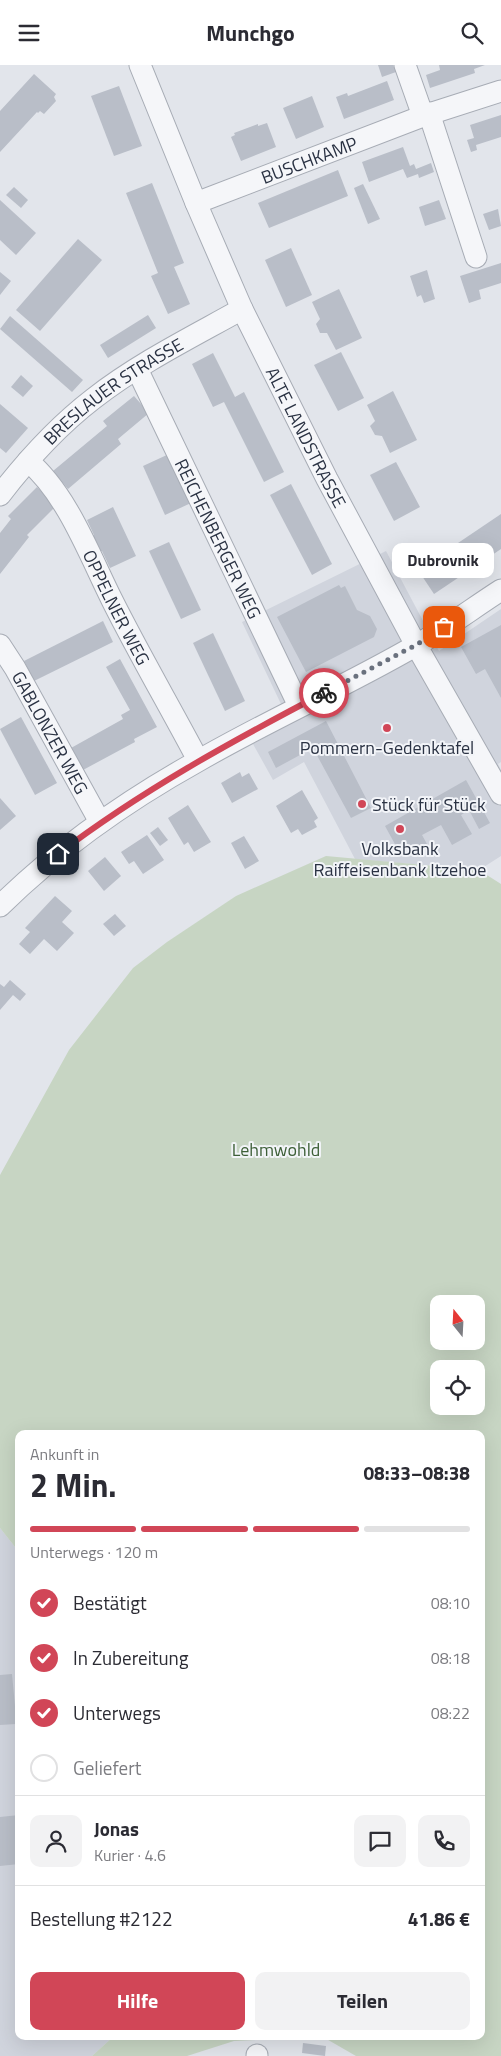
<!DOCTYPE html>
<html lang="de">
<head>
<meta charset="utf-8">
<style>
	:root { --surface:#fff; --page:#f2f2f3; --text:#2b2b33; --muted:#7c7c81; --line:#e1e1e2; --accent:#d14657 }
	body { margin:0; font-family:"Titillium Web",sans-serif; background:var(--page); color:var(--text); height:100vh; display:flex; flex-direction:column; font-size:19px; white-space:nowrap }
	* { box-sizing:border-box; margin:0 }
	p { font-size:16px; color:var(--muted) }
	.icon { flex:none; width:28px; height:28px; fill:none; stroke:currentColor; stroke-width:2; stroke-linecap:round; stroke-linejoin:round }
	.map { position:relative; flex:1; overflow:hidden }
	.side { position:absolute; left:15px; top:1365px; width:470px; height:610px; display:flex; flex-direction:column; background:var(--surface); border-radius:10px; box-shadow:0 5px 20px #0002 }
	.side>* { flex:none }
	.needle { width:32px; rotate:342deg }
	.tools { position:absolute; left:430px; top:1230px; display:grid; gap:10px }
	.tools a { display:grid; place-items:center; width:55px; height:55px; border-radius:10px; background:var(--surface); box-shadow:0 5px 20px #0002; font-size:25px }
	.pin { position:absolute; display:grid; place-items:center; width:42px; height:42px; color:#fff; margin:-21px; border-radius:10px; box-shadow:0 2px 8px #0006 }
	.courier { position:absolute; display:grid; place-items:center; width:50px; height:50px; margin:-25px; border:4px solid #d14657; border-radius:50%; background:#fff; color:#222; box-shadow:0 1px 6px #0007 }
	.bubble { position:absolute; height:35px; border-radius:10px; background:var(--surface); box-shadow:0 5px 20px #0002; font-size:16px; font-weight:700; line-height:35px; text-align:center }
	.head em { font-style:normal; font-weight:700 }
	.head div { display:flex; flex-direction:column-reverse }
	.head { display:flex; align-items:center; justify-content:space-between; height:85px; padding:0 15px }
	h1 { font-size:32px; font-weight:700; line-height:38px }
	.bar { display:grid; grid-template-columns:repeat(4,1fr); gap:8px 5px; align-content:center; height:60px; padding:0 15px }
	.bar i { height:6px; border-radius:4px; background:var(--line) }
	.bar .active { background:var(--accent) }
	.bar p { grid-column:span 4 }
	.line { display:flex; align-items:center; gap:12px; padding:0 15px; border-top:1px solid var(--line) }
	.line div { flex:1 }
	.round { display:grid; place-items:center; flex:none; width:52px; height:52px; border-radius:10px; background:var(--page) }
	ol { padding:0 15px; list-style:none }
	li { display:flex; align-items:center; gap:15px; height:55px }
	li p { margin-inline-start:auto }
	li .icon { padding:5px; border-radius:50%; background:var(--accent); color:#fff; stroke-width:4 }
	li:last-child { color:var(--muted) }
	li i { width:28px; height:28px; border:2px solid var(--line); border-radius:50% }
	.cta { display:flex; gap:10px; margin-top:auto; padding:10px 15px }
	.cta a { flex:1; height:58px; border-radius:10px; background:var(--accent); color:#fff; font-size:20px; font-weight:700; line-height:58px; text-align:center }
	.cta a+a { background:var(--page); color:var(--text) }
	header { display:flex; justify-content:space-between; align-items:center; height:65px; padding:0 15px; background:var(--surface); font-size:22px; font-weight:700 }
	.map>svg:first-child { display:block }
</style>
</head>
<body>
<header><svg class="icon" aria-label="menu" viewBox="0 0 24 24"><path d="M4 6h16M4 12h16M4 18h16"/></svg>Munchgo<svg class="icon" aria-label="search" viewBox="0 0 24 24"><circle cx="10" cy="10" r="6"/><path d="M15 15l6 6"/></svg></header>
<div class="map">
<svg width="501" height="1991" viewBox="0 0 501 1991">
	<rect width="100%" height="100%" fill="#e2e5eb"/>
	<g fill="#d0d4dd">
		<path d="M386,486L439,586L501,544V697L498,699L501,705V791L479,805L355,794L304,697L273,715L253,679L290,658L242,557Z"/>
		<path d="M0,1463L19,1487V1971H114L92,1991H0Z"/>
	</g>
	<path fill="#c7d5c3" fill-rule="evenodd" d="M326,791L479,805L501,819V1991H356L323,1972L234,1976L187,1991H92L114,1971H481V1369H19V1487L0,1463V1110L69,985L133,903L167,877L236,831ZM439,1239H476V1276H439ZM439,1304H476V1341H439Z"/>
	<g fill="#b9bec8">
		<path d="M378,0H393L396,7L382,12Z"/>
		<path d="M439,0H485L474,4L475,8L430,23L426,10L440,5Z"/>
		<path d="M34,9L56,29L54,32L56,36L44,49L40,46L38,48L37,47L0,87V46Z"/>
		<path d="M387,16L394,35L344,54L336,32L347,28L348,31Z"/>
		<path d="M119,21L142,81L114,91L91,31Z"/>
		<path d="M312,31L324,62L296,74L283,43Z"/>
		<path d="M501,50V72L476,80L477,85L471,87L467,75L474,73L470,60Z"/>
		<path d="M267,58L276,82L241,96L231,72L235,70L234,68L258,59V61Z"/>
		<path d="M403,82L410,101L414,99L416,104L431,98L434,107L419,113L418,109L407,113L403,104L369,117L362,97Z"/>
		<path d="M338,105L348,131L269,163L258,138Z"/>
		<path d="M152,118L184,198L174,202L190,239L168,249L151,211L158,208L126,128Z"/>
		<path d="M363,119L380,154L368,159L354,123Z"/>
		<path d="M14,122L28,135L21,143L6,130Z"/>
		<path d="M0,135L36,168L16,190L0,175Z"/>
		<path d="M439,135L446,154L425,161L419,142Z"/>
		<path d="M498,144L501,161L489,165L483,149Z"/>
		<path d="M78,174L102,195L40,266L16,245Z"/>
		<path d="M291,183L312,230L286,242L265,195Z"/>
		<path d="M501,198V218L479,225L481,234L469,238L460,211Z"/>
		<path d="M427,205L435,234L424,238L421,230L417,232L410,211Z"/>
		<path d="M0,207L11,216L0,230Z"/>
		<path d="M339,224L362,273L336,285L327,268H320L316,259L320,254L312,237Z"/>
		<path d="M148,250L156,263L108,293L100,280Z"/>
		<path d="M10,251L83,315L72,327L0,264Z"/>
		<path d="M341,287L364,333L338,346L314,300Z"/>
		<path d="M213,288L235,332L244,327L284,407L264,417L224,337L213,342L192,299Z"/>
		<path d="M21,310L33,321L23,332L11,322Z"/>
		<path d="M393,326L417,375L390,388L382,371L375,370L370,361L375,356L367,340Z"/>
		<path d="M134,331L149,348L118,374L121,379L68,424L53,406L107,361L103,356Z"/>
		<path d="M0,339L28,363L6,388L0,383Z"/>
		<path d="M169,389L191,438L165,450L143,401Z"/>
		<path d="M396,397L420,442L394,456L370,410Z"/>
		<path d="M291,419L332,499L312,510L270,430Z"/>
		<path d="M37,422L56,441L27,470L29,472L0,509V468L11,454L8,451Z"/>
		<path d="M113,442L136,491L110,503L102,486H95L91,476L94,470L87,455Z"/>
		<path d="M501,449V484L434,529L418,505Z"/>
		<path d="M169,477L201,545L181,554L149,486Z"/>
		<path d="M339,520L341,523L345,521L357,545L370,551L377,564L374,572L306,607L277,552Z"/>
		<path d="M103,556L113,577L34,616L24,596Z"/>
		<path d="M501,560V633L485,604L476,609L461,582Z"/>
		<path d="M213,568L245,636L225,646L193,578Z"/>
		<path d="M120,594L157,662L134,674L135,677L83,705L71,683L123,654L121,650L130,645L106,602Z"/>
		<path d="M21,652L57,718L35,730L0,664Z"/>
		<path d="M326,656L371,743L351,753L313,683L276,703L268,687Z"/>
		<path d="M240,707L242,712L249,708L258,724L232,738L221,718Z"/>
		<path d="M466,715L490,758L479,764L469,745L461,750L472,769L452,780L441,760L422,770L427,779L411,788L405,776L396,781L385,761Z"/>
		<path d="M302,725L318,753L314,756L317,762L302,770L298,764L291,768L276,741Z"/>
		<path d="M0,733L16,751L0,765Z"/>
		<path d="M188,740L211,777L194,787L188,777L184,780L168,753Z"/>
		<path d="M158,762L168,775L160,781L150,768Z"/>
		<path d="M147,770L164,795L143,809L134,796L129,799L121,787Z"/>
		<path d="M244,771L259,796L245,804L231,778Z"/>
		<path d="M105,792L121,811L104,826L88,806Z"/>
		<path d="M55,831L72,846L62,857L74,868L57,886L44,874L30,889L19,879L30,867L25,863Z"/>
		<path d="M115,849L126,861L114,871L103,859Z"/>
		<path d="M10,915L26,929L20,936L13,930L0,945V919L4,922Z"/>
		<path d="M12,1609L15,1641L19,1640V1655H16V1659L0,1660V1610Z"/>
		<path d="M19,1750V1799L0,1801V1752Z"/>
		<path d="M303,1978L326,1981L325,1991L302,1988Z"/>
	</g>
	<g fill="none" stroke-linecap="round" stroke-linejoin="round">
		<g stroke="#a7acb5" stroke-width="23">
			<g id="minor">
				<path id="s1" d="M140,0L196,138L242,244L327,414L416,580L501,729"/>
				<path d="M405,0L423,51"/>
				<path d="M429,48L476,192"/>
				<path id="s2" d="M196,138L423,51L501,26"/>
				<path id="s3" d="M137,304L299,641"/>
				<path id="s4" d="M28,396C67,429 89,489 112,535C139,589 170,642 198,695"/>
				<path id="s5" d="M0,430C27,395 58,361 93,334C139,298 192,272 242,244"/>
				<path id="s6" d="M0,580L15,603L100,757"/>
				<path d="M0,841C59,783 126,736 198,696C269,655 344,622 415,581C445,564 473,543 501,525"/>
				<path d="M257,1991V1990"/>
			</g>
		</g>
		<use href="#minor" stroke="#f5f6f9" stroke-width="21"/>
	</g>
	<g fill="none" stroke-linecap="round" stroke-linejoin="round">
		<path stroke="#6a717e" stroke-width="5" stroke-dasharray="0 9" d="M324,628L416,580L444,562"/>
		<path stroke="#d14657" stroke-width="6" d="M58,789C141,726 232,676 324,628"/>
	</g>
	<g fill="#d14657" stroke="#f2f4f8" stroke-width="2">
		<circle cx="387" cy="663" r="5"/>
		<circle cx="362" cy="739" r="5"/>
		<circle cx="400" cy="764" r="5"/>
	</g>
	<g text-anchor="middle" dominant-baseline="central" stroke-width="4" stroke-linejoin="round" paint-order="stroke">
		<g font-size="18" fill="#2a3243" stroke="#f2f4f8">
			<text stroke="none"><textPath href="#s2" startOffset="121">BUSCHKAMP</textPath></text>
			<text stroke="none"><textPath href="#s5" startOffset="155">BRESLAUER STRASSE</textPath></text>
			<text stroke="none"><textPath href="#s1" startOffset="408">ALTE LANDSTRASSE</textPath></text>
			<text stroke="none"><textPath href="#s3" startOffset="188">REICHENBERGER WEG</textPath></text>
			<text stroke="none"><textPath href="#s4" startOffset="172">OPPELNER WEG</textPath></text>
			<text stroke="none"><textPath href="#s6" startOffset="101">GABLONZER WEG</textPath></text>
		</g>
		<g font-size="18" fill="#2a3243" stroke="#f2f4f8">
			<text x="387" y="682">Pommern-Gedenktafel</text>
			<text x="372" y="739" text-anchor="start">Stück für Stück</text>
			<text x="400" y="783">Volksbank<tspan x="400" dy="21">Raiffeisenbank Itzehoe</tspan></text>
		</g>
		<g font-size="18" fill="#3d5f37" stroke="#f2f4f8">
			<text x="276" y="1084">Lehmwohld</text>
		</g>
	</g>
</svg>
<div class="tools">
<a><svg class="needle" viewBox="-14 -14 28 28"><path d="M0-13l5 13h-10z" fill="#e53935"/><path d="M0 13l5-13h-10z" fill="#7c7c81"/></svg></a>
<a><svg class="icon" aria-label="locate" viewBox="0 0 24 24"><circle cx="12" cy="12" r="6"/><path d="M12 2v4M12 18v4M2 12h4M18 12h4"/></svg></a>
</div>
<div class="pin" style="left:444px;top:562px;background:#ea580c"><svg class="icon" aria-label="bag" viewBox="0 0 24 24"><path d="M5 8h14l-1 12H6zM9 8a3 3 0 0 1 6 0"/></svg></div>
<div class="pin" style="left:58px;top:789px;background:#1f2937"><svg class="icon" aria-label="home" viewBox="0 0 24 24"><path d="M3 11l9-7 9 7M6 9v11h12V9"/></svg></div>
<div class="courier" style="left:324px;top:628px"><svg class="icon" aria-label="bike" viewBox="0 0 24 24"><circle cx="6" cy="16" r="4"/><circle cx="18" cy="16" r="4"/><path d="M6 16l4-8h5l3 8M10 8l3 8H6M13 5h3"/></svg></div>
<div class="bubble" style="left:392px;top:478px;width:102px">Dubrovnik</div>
<section class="side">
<div class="head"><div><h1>2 Min.</h1><p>Ankunft in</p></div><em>08:33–08:38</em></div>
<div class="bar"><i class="active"></i><i class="active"></i><i class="active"></i><i></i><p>Unterwegs · 120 m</p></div>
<ol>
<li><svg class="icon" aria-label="check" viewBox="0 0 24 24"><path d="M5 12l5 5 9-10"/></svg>Bestätigt<p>08:10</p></li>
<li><svg class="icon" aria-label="check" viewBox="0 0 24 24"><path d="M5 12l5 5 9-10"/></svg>In Zubereitung<p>08:18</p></li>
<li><svg class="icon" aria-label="check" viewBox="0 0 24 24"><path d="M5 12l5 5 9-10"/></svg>Unterwegs<p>08:22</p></li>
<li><i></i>Geliefert</li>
</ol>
<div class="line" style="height:90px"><a class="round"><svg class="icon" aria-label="person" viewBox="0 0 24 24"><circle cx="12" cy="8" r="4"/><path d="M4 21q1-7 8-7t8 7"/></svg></a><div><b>Jonas</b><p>Kurier · 4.6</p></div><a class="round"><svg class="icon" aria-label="chat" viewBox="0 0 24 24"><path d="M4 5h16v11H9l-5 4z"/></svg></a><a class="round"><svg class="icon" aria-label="phone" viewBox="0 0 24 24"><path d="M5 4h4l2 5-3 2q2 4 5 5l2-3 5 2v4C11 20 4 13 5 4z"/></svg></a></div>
<div class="line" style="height:65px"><div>Bestellung #2122</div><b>41.86 €</b></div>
<div class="cta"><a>Hilfe</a><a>Teilen</a></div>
</section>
</div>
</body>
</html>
